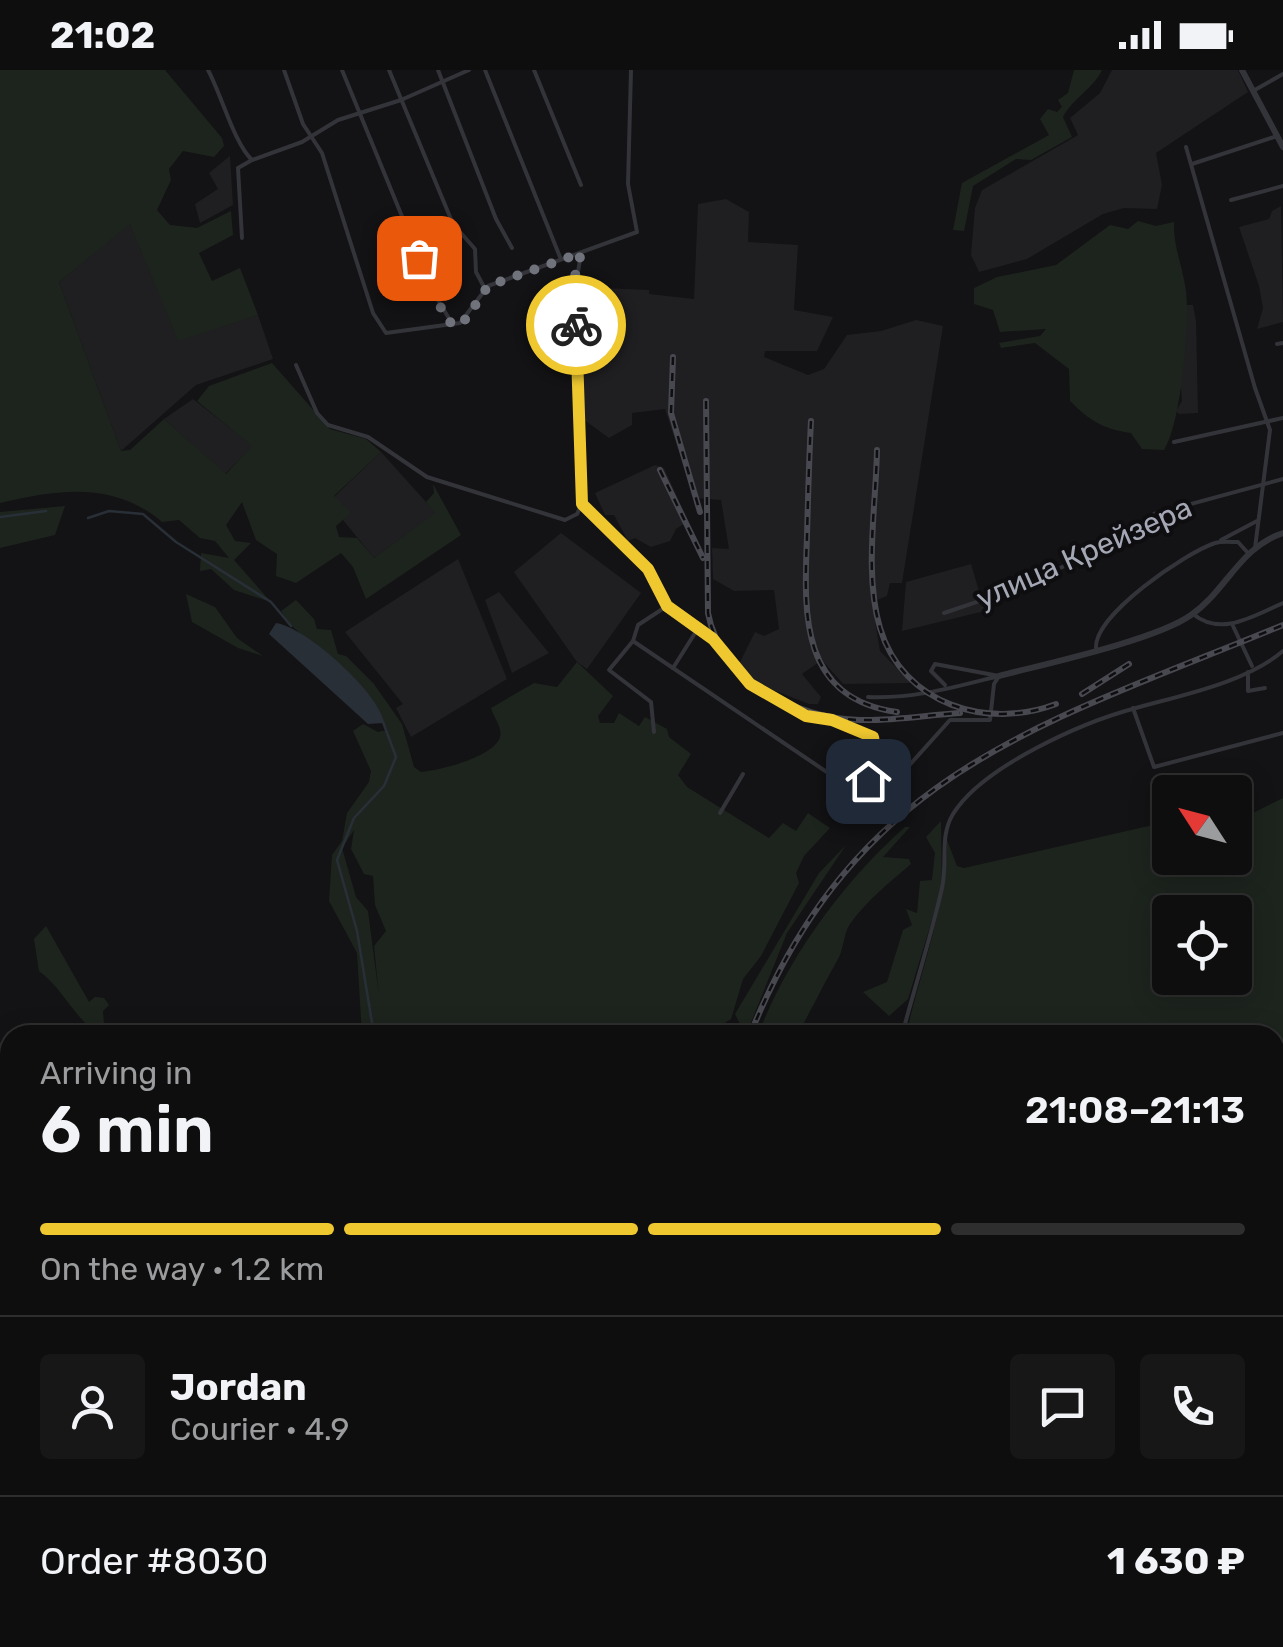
<!DOCTYPE html>
<html lang="en">
<head>
<meta charset="utf-8">
<style>
	:root { --surface:#0e0e0f; --page:#171718; --text:#f1f3f6; --muted:#9b9c9e; --line:#2e2e2f; --accent:#efc830 }
	body { margin:0; font-family:Rubik,sans-serif; background:var(--page); color:var(--text); height:100vh; display:flex; flex-direction:column; font-size:38px; white-space:nowrap }
	* { box-sizing:border-box; margin:0 }
	p { font-size:32px; color:var(--muted) }
	.icon { flex:none; width:55px; height:55px; fill:none; stroke:currentColor; stroke-width:2; stroke-linecap:round; stroke-linejoin:round }
	.map { position:relative; flex:1; overflow:hidden }
	.details { position:absolute; left:0px; top:955px; width:1285px; height:622px; display:flex; flex-direction:column; background:var(--surface); border-radius:30px 30px 0 0; box-shadow:0 5px 25px #0003,0 0 0 2px var(--line) }
	.details>* { flex:none }
	.needle { width:65px; rotate:306deg }
	.controls { position:absolute; left:1152px; top:705px; display:grid; gap:20px }
	.controls a { display:grid; place-items:center; width:100px; height:100px; border-radius:10px; background:var(--surface); box-shadow:0 5px 25px #0003,0 0 0 2px var(--line); font-size:50px }
	.pin { position:absolute; display:grid; place-items:center; width:85px; height:85px; color:#fff; margin:-42px; border-radius:20px; box-shadow:0 5px 15px #0006 }
	.courier { position:absolute; display:grid; place-items:center; width:100px; height:100px; margin:-50px; border:8px solid #efc830; border-radius:50%; background:#fff; color:#222; box-shadow:0 2px 12px #0007 }
	.overview em { font-style:normal; font-weight:600 }
	.overview div { display:flex; flex-direction:column-reverse }
	.overview { display:flex; align-items:center; justify-content:space-between; height:170px; padding:0 40px }
	h1 { font-size:65px; font-weight:600; line-height:75px }
	.bar { display:grid; grid-template-columns:repeat(4,1fr); gap:15px 10px; align-content:center; height:120px; padding:0 40px }
	.bar i { height:12px; border-radius:8px; background:var(--line) }
	.bar .on { background:var(--accent) }
	.bar p { grid-column:span 4 }
	.line { display:flex; align-items:center; gap:25px; padding:0 40px; border-top:2px solid var(--line) }
	.line div { flex:1 }
	.round { display:grid; place-items:center; flex:none; width:105px; height:105px; border-radius:10px; background:var(--page) }
	.status { display:flex; justify-content:space-between; align-items:center; height:70px; padding:0 50px; background:var(--surface); direction:ltr }
	.status svg { height:28px; fill:currentColor }
	.map>svg:first-child { display:block }
</style>
</head>
<body>
<div class="status"><b>21:02</b><svg viewBox="0 0 49 12"><path d="M0 12V9h3v3zM5 12V6h3v6zM10 12V3h3v9zM15 12V0h3v12zM26 1h20v11H26zM47 4h2v5h-2z"/></svg></div>
<div class="map">
<svg width="1283" height="1577" viewBox="0 0 1283 1577">
	<rect width="100%" height="100%" fill="#131214"/>
	<g fill="#1f1e21">
		<path d="M1112,0H1238L1248,22L1156,83L1162,115L1157,139L1124,138L1103,144L1027,189L979,202L971,185L975,138L982,120L1078,65L1070,48L1100,23Z"/>
		<path d="M230,86L233,135L200,153L195,134L218,119L209,103Z"/>
		<path d="M726,129L749,142L748,172L798,175L794,240L833,247L817,281H765L764,287L808,305L824,299L847,265L881,261L916,250L943,256L902,513H890L887,526L872,532L880,581L911,613L843,614L822,590L802,604L821,627L818,634H809L763,616L746,603L738,596L755,562L764,566L779,559L774,520L734,521L713,509L712,478L729,479L721,430L694,428L665,339L632,343V355L609,368L584,350L580,217L649,220V224L694,229L698,134Z"/>
		<path d="M1281,136L1283,252L1257,259L1263,238L1259,216L1239,157L1269,149L1272,141Z"/>
		<path d="M130,153L178,270L258,245L273,289L196,315L121,381L59,212Z"/>
		<path d="M1186,235H1193L1196,251L1198,343L1179,344L1176,341L1182,331L1179,290Z"/>
		<path d="M193,329L253,376L225,404L164,349Z"/>
		<path d="M381,382L436,443L374,488L343,450L350,443L334,427Z"/>
		<path d="M655,395L664,398L688,451L676,459L670,471L651,477L635,468L628,471L614,445H605L595,423Z"/>
		<path d="M561,463L641,523L587,599L577,592L514,502Z"/>
		<path d="M458,489L507,609L411,667L396,638L403,634L345,562Z"/>
		<path d="M971,494L985,541L902,561L906,512Z"/>
		<path d="M499,522L549,583L512,603L485,530Z"/>
		<rect x="153" y="1568" width="276" height="9"/>
	</g>
	<g fill="#1d241e" fill-rule="evenodd">
		<path d="M0,0H165L222,68L224,76L214,87L183,81L169,99L171,110L157,140L170,155L197,158L231,141L233,165L199,183L212,211L240,198L258,245L178,271L130,154L59,212L121,381L130,380L164,349L226,404L252,376L197,331L209,316L272,293L330,359L366,369L381,382L334,426L351,443L336,456L339,467L357,468L374,488L435,443L426,432L434,423L433,414L461,465L366,529L353,497L341,483L296,513L276,506L277,484L256,470L242,432L226,455L235,471L251,473L234,490L271,532L234,520L211,499L200,501L201,483L229,488L215,471L200,468L179,450L162,452C114,411 59,419 0,433Z"/>
		<path d="M1074,0H1102C1093,19 1073,28 1063,47L1072,67L1031,90L1016,89L973,116L964,161L953,160L962,113L1049,65L1040,49L1048,39L1057,42L1062,37L1058,30L1068,23Z"/>
		<path d="M1138,151L1156,156L1174,152C1173,177 1183,197 1186,221C1190,254 1181,354 1164,380L1142,379L1131,363C1103,359 1090,351 1070,331L1069,299L1035,273L1001,278L999,273L1040,266L1046,259L1000,262L993,240L974,234V218L997,207L1056,195L1110,155L1128,159Z"/>
		<path d="M65,436L55,465L0,478V442Z"/>
		<path d="M186,524L215,537L237,568L263,586L238,578L192,552Z"/>
		<path d="M296,530L314,549L317,559L331,560L338,584L346,586L374,614L402,654L414,697L421,702C441,700 494,687 500,667C503,658 493,647 491,638L534,613L557,617L577,592L613,626L598,646L600,653H614L619,643L639,656L645,647L667,659L669,667L691,684L678,705L687,717L769,768L783,753L796,761L808,743L830,758L804,786L796,803L799,813L761,886L743,909L731,949L714,960V965H362L357,883L329,831L332,785L342,771L347,743L369,712L371,701L353,661L363,654L378,662L387,660C374,634 358,610 335,590C317,575 292,562 281,541ZM354,760L351,779L364,804L373,806L375,835L386,861L374,876L379,926L368,841L356,827L342,778Z"/>
		<path d="M1283,728V1134H1275V965H906C921,899 946,838 947,770L957,796L964,798L1153,755L1170,762V788H1235V752ZM1170,842H1235V908H1170Z"/>
		<path d="M941,751L942,817L908,929L889,946L863,922L887,912L903,860L912,855L906,839L917,843L920,811L932,810L935,783L926,767Z"/>
		<path d="M905,757H910L883,787L909,789L911,794C889,813 867,830 850,854C843,864 844,880 837,891C823,915 811,941 797,965H758C787,888 844,811 905,757Z"/>
		<path d="M846,775L787,863L746,965H736L741,956L735,944L819,803Z"/>
		<path d="M46,856L89,932L95,927L104,928L109,935L103,941L104,953L88,956C69,937 60,917 39,901L34,869Z"/>
		<path d="M1035,1568H1151L1153,1576L1027,1577Z"/>
	</g>
	<path fill="#292f37" d="M276,553C306,557 379,623 384,653L368,654L269,564Z"/>
	<g fill="none" stroke-linecap="round" stroke-linejoin="round">
		<g stroke="#292f37" stroke-width="2.5">
			<path d="M0,447L46,441"/>
			<path d="M88,448L109,441L143,444L176,472L271,532L291,556"/>
			<path d="M374,965L357,861L337,790L354,748L384,716L396,687L383,652"/>
		</g>
		<path stroke="#292f37" stroke-width="6" d="M899,1577L911,1568"/>
		<g stroke="#333439" stroke-width="4">
			<path d="M208,0C222,26 234,73 252,90L238,98L242,168"/>
			<path d="M284,0L303,54L322,83L373,243L386,263L460,253L488,216L637,162L628,114L631,0"/>
			<path d="M342,0L433,222L453,255"/>
			<path d="M389,0L453,154L475,179L476,202L484,217"/>
			<path d="M438,0L496,149L512,178"/>
			<path d="M485,0L560,187"/>
			<path d="M534,0L581,115"/>
			<path d="M1253,21L1283,4"/>
			<path d="M1186,77L1255,318L1270,360L1255,478"/>
			<path d="M252,90L302,72L338,50L401,30L469,0"/>
			<path d="M1192,94L1277,66"/>
			<path d="M1231,130L1283,116"/>
			<path d="M581,183L575,221L582,434L648,499L667,536L713,569L750,614L806,646L832,650L873,667L880,710"/>
			<path d="M1277,274L1283,273"/>
			<path d="M296,295L317,343L328,355L368,367L427,407L565,450L577,444L582,434"/>
			<path d="M1174,372L1283,348"/>
			<path d="M1221,470L1257,451"/>
			<path d="M944,543L1021,517L1122,468L1154,444L1283,409"/>
			<path d="M1193,544C1221,567 1253,546 1283,533"/>
			<path d="M1233,556L1252,596"/>
			<path d="M633,571L843,713L851,716L897,707"/>
			<path d="M1096,578C1094,545 1185,483 1215,473C1222,471 1231,472 1238,472L1248,483"/>
			<path d="M673,598L697,560"/>
			<path d="M1248,602V621L1265,618"/>
			<path d="M945,615L931,601L935,594L999,606"/>
			<path d="M868,627C914,629 955,617 999,606"/>
			<path d="M1133,638L1154,697L1283,663"/>
			<path d="M654,662L651,632L609,600L633,571L638,555L667,536"/>
			<path d="M887,720L950,650H990L994,614L999,606"/>
			<path d="M720,743L743,704"/>
			<path d="M902,965C915,916 931,867 942,818C948,792 939,767 953,744C983,696 1083,652 1136,638C1182,625 1247,612 1283,581"/>
			<path d="M0,1126L10,1129"/>
			<path d="M5,1204L10,1191"/>
			<path d="M0,1359H10"/>
			<path d="M1275,1446L1283,1488"/>
			<path d="M1275,1562L1283,1543"/>
			<path d="M116,1568V1577"/>
			<path d="M17,1577V1568"/>
			<path d="M527,1577V1568"/>
			<path d="M568,1577V1568"/>
			<path d="M607,1577L608,1568"/>
			<path d="M670,1577L674,1568"/>
			<path d="M721,1577L723,1568"/>
			<path d="M1179,1577L1187,1568"/>
			<path d="M1269,1577L1273,1568"/>
		</g>
		<g stroke="#333439" stroke-width="6">
			<path d="M1242,0L1283,77"/>
			<path d="M999,606C1045,594 1156,570 1191,545C1226,521 1240,477 1283,463"/>
			<path d="M0,1204L10,1205"/>
			<path d="M438,1568V1577"/>
		</g>
		<g stroke="#484950" stroke-width="6">
			<g id="rail">
				<path d="M673,287L671,343L700,442"/>
				<path d="M706,331L708,543C720,609 796,649 860,650C893,651 927,645 960,643"/>
				<path d="M811,351C809,389 808,428 807,466C804,543 799,628 897,642"/>
				<path d="M877,380C876,436 864,504 880,558C903,635 988,660 1056,634"/>
				<path d="M660,400L703,488"/>
				<path d="M1082,624L1129,594"/>
				<path d="M750,965C856,700 1043,654 1283,555"/>
				<path d="M174,1568L175,1577"/>
				<path d="M266,1568L267,1577"/>
				<path d="M221,1577L222,1568"/>
				<path d="M304,1577L305,1568"/>
				<path d="M321,1577L325,1568"/>
				<path d="M586,1577L588,1568"/>
			</g>
		</g>
		<use href="#rail" stroke="#0e0d0f" stroke-width="2.5" stroke-dasharray="8" stroke-linecap="butt"/>
	</g>
	<g fill="none" stroke-linecap="round" stroke-linejoin="round">
		<path stroke="#71737c" stroke-width="10" stroke-dasharray="0 18" d="M419,188L445,247L454,256L466,249L488,216L581,183L575,206L576,255"/>
		<path stroke="#efc830" stroke-width="12" d="M576,255L582,434L648,499L667,536L713,569L750,614L806,646L832,650L873,667L880,710L868,711"/>
	</g>
	<g text-anchor="middle" dominant-baseline="central" stroke-width="8" stroke-linejoin="round" paint-order="stroke">
		<g font-size="30" fill="#a4a7b4" stroke="#0e0d0f">
			<text transform="translate(1084 483) rotate(-24)">улица Крейзера</text>
		</g>
	</g>
</svg>
<div class="controls">
<a><svg class="needle" viewBox="-14 -14 28 28"><path d="M0-13l5 13h-10z" fill="#e53935"/><path d="M0 13l5-13h-10z" fill="#9b9c9e"/></svg></a>
<a><svg class="icon" aria-label="locate" viewBox="0 0 24 24"><circle cx="12" cy="12" r="6"/><path d="M12 2v4M12 18v4M2 12h4M18 12h4"/></svg></a>
</div>
<div class="pin" style="left:419px;top:188px;background:#ea580c"><svg class="icon" aria-label="bag" viewBox="0 0 24 24"><path d="M5 8h14l-1 12H6zM9 8a3 3 0 0 1 6 0"/></svg></div>
<div class="pin" style="left:868px;top:711px;background:#1f2937"><svg class="icon" aria-label="home" viewBox="0 0 24 24"><path d="M3 11l9-7 9 7M6 9v11h12V9"/></svg></div>
<div class="courier" style="left:576px;top:255px"><svg class="icon" aria-label="bike" viewBox="0 0 24 24"><circle cx="6" cy="16" r="4"/><circle cx="18" cy="16" r="4"/><path d="M6 16l4-8h5l3 8M10 8l3 8H6M13 5h3"/></svg></div>
<section class="details">
<div class="overview"><div><h1>6 min</h1><p>Arriving in</p></div><em>21:08–21:13</em></div>
<div class="bar"><i class="on"></i><i class="on"></i><i class="on"></i><i></i><p>On the way · 1.2 km</p></div>
<div class="line" style="height:180px"><a class="round"><svg class="icon" aria-label="person" viewBox="0 0 24 24"><circle cx="12" cy="8" r="4"/><path d="M4 21q1-7 8-7t8 7"/></svg></a><div><b>Jordan</b><p>Courier · 4.9</p></div><a class="round"><svg class="icon" aria-label="chat" viewBox="0 0 24 24"><path d="M4 5h16v11H9l-5 4z"/></svg></a><a class="round"><svg class="icon" aria-label="phone" viewBox="0 0 24 24"><path d="M5 4h4l2 5-3 2q2 4 5 5l2-3 5 2v4C11 20 4 13 5 4z"/></svg></a></div>
<div class="line" style="height:130px"><div>Order #8030</div><b>1 630 ₽</b></div>
</section>
</div>
</body>
</html>
